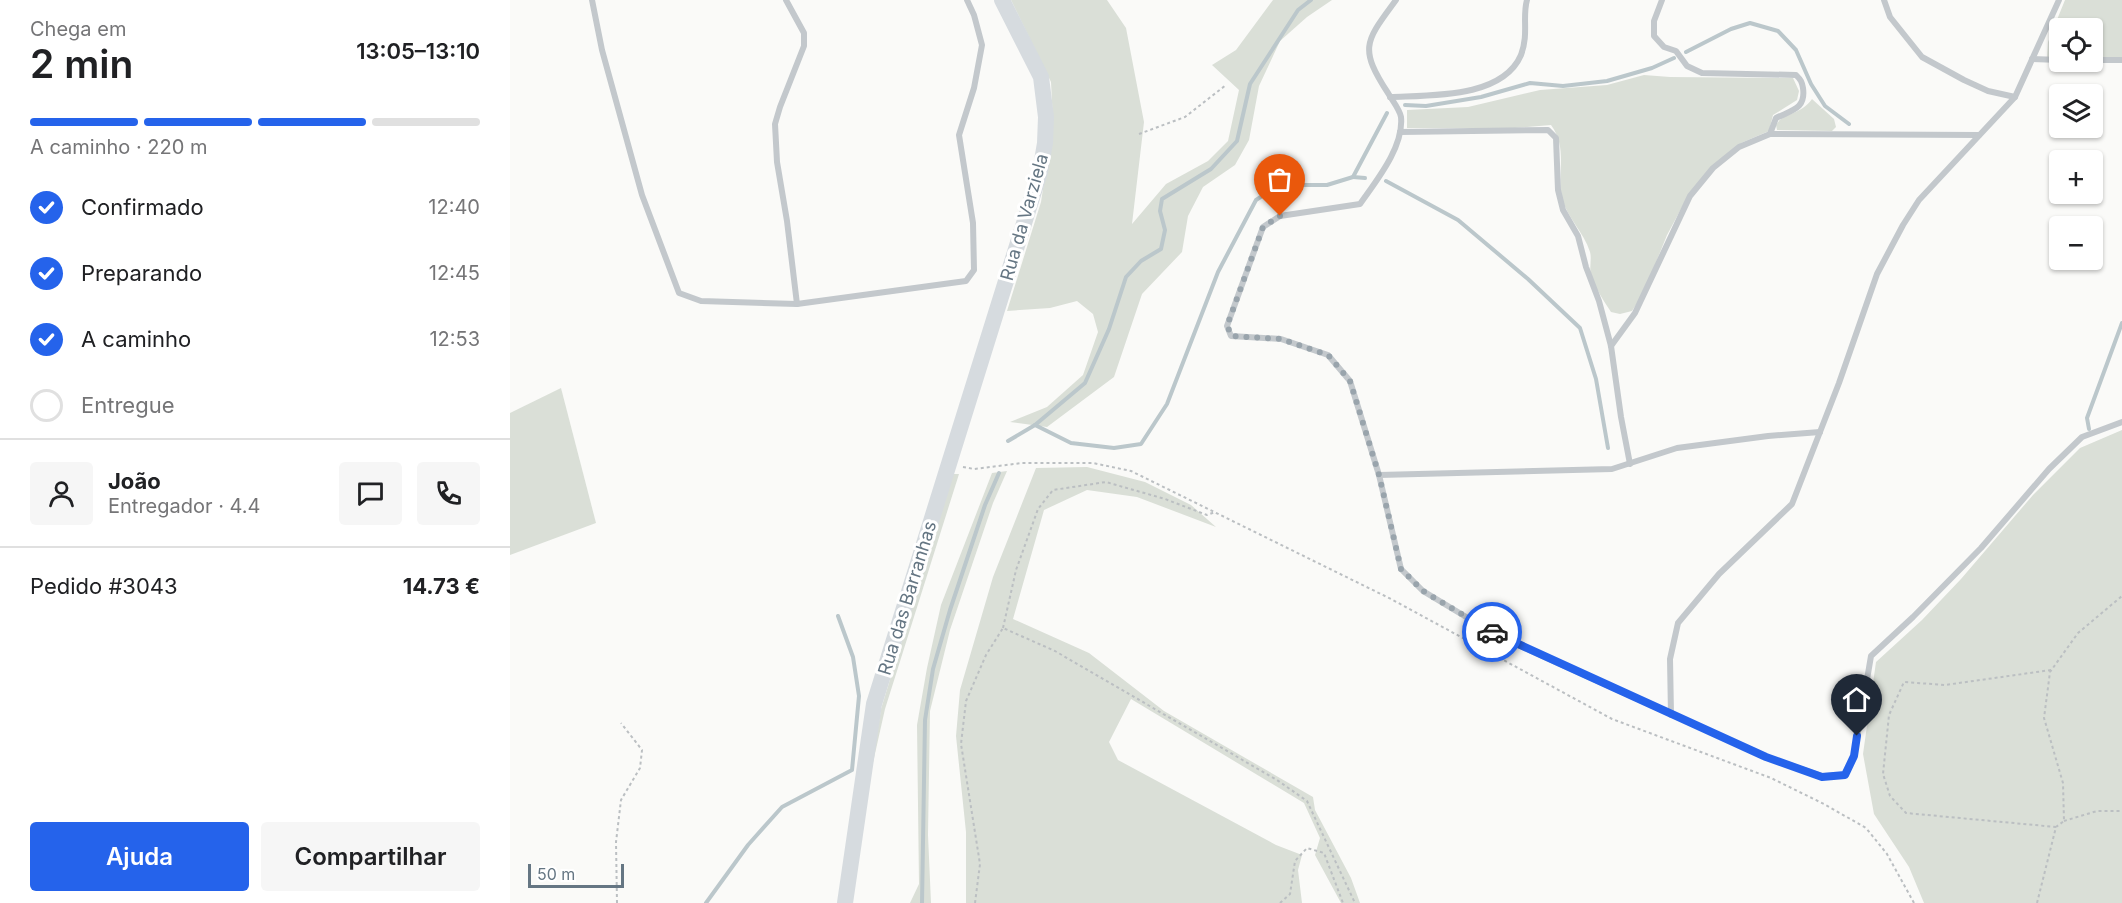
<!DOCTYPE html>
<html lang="pt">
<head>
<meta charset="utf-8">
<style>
	:root { --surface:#fff; --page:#f6f6f6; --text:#202124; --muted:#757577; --line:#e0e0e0; --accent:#2563eb }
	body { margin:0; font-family:Inter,sans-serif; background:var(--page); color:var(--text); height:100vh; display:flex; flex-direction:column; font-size:22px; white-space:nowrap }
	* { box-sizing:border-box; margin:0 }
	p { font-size:20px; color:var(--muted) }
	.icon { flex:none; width:33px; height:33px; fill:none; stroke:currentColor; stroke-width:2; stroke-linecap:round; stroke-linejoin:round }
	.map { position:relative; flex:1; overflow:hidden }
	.drawer { display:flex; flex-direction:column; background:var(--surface); width:510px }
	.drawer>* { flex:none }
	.controls { position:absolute; left:1539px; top:18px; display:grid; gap:12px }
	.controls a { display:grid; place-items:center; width:54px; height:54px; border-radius:6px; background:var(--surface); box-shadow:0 2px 4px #0004; font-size:30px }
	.scale { position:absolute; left:18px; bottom:15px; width:96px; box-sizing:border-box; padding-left:6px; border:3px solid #657683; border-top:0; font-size:16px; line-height:21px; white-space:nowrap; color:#657683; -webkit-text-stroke:4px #fff; paint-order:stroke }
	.pin { position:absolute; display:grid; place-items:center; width:51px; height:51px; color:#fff; margin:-62px -26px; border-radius:50% 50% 50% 0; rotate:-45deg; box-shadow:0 0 6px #0007 }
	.pin .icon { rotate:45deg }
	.courier { position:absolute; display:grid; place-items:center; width:60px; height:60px; margin:-30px; border:4px solid #2563eb; border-radius:50%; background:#fff; color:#222; box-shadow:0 2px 8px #0007 }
	.head em { font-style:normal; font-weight:600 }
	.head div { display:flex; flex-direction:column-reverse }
	.head { display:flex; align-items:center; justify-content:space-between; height:102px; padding:0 30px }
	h1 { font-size:39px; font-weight:600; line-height:45px }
	.bar { display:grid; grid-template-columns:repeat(4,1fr); gap:9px 6px; align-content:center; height:72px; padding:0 30px }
	.bar i { height:8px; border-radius:4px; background:var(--line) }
	.bar .active { background:var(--accent) }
	.bar p { grid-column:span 4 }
	.line { display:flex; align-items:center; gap:15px; padding:0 30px; border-top:2px solid var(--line) }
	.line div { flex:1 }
	.round { display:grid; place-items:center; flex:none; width:63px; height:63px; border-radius:6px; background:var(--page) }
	ol { padding:0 30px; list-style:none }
	li { display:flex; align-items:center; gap:18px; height:66px }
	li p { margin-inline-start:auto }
	li .icon { padding:6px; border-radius:50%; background:var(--accent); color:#fff; stroke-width:4 }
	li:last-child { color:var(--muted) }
	li i { width:33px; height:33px; border:3px solid var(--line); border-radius:50% }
	.button { display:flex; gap:12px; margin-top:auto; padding:12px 30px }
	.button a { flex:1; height:69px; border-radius:6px; background:var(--accent); color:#fff; font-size:24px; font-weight:600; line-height:69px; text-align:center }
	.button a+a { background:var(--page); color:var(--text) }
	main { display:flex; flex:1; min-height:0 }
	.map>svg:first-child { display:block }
</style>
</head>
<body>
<main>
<section class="drawer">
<div class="head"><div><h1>2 min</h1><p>Chega em</p></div><em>13:05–13:10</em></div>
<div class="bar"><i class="active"></i><i class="active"></i><i class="active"></i><i></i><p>A caminho · 220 m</p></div>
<ol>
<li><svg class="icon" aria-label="check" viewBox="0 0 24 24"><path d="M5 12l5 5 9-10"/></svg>Confirmado<p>12:40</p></li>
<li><svg class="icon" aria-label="check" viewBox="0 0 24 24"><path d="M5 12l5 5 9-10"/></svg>Preparando<p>12:45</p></li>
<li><svg class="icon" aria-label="check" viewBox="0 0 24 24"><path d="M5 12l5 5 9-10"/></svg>A caminho<p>12:53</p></li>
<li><i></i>Entregue</li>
</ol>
<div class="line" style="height:108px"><a class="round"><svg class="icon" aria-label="person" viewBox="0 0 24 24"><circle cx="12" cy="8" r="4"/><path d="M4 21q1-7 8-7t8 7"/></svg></a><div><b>João</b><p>Entregador · 4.4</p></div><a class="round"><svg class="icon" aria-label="chat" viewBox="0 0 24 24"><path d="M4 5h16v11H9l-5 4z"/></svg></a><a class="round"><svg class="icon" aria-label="phone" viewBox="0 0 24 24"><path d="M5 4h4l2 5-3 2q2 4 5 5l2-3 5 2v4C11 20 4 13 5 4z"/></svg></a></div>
<div class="line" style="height:78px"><div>Pedido #3043</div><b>14.73 €</b></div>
<div class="button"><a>Ajuda</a><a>Compartilhar</a></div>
</section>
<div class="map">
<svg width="1612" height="903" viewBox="0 0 1612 903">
	<rect width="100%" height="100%" fill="#fafaf8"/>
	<g fill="#dadfd7">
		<path d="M501,0H597L616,28L634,122L622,224L656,184L698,161L718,141L729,90L702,65L726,50L763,0H822L797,17L770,41L749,86L739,140L725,165L693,187L678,216L672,252L632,294L604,377L537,427L500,422L537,407L573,375L588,332L583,314L567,301L540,308L497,311L531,202L543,122L541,82Z"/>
		<path d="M1555,0H1612V58H1583L1582,28H1550L1549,58H1537L1538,42Z"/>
		<path d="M1134,75L1160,77L1283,78L1289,91L1287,100L1263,115L1259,131L1231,143L1178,196L1157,235L1134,292L1122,311L1110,314L1101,312C1094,301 1085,288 1081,275C1079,268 1082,259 1080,252C1074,232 1057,218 1052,198C1047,172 1058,148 1041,125L1005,128H897V110L958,107L1030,90L1097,85Z"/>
		<path d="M1302,99L1324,119L1326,127L1322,131L1267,130L1266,125C1273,112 1290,116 1302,99Z"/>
		<path d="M51,388L86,523L0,555V413Z"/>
		<path d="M1612,430V903H1414L1399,867L1364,814L1353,754L1366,662L1412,620L1451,579L1523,495L1570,448Z"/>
		<path d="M577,467L635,482L681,505L706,527L627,497L577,490L534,510L503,619L579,653L654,711L803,797L805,810L841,878L850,903H831L805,855L810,838L794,803L621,699L599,742L608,760L766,845L792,855L788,870L792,903H456V832L446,736L450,690L483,577L526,468Z"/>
		<path d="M497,471L483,503L440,630L420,711L418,835L421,903H400L409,884L407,725L417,668L431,605L482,473Z"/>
		<path d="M443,474H449L375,709L360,776L371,709Z"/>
	</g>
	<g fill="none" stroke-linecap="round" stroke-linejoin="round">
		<g stroke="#bbc7cb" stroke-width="4">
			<path d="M1176,52L1221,29L1240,23L1268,31L1286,50L1301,84L1315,106L1339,124"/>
			<path d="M895,105L916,106L971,97L1020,83L1053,86L1097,81L1142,68L1164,58"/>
			<path d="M843,177L855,178"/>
			<path d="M876,181L948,220L1018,279L1070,328L1086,379L1098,448"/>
			<path d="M525,425L561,443L604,448L631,444L657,404L708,272L746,200L769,185H817L843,177L877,113"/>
			<path d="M1579,429L1577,418L1612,323"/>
			<path d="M498,441L525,425L575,383L599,329L616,277L631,261L651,249L655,230L650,211L652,199L701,169L727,141L740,84L788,10L801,0"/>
			<path d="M196,903L238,845L272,807L342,770L349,696L343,657L328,616"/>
			<path d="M412,903L415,720L423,669L440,610L475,505L489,473"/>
		</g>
		<g stroke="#bbbfc2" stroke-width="2" stroke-dasharray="3 3" stroke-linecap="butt">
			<path d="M629,134L675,117L716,85"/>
			<path d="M453,467L464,469L512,463H583L621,471L881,599L1102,719L1261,778L1314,804L1356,828L1377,854L1404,903"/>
			<path d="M493,628L506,570L528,509L543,490L596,482L655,499L697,515L705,512"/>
			<path d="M1541,670L1435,685L1394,682L1379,715L1373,774L1380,796L1396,813L1546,827"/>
			<path d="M1554,821L1587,811H1612"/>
			<path d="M107,903L106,842L111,800L130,768L132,750L111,723"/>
			<path d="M465,903L470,864L451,744L456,701L476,655L493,628L545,651L767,780L797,801L845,903"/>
			<path d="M770,903L780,894L785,861L797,848L814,853L833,903"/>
			<path d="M1527,903L1546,827L1554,821L1553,783L1534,718L1540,672L1568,633L1612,596"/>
		</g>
		<g stroke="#c3c8cc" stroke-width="6">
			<path d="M82,0L92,50L132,195L169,293L191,301L287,304L456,281L464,270L463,223L449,135L464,88L472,45L464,15L457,0"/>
			<path d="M276,0L294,33V46L270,107L265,124L267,162L277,221L287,304"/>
			<path d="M886,0C856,41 848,47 878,93C882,100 890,110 891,117C894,147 866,181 850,204L770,216L753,227L717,326L721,336L771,339L818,355L840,381L869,475L891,569L913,591L986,635L1256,757L1312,776L1335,775L1344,756L1361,656L1403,617L1471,548L1539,469L1572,437L1612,422"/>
			<path d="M1152,0L1144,21V36L1154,47L1166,51L1177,66L1192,73L1286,75C1291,80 1292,82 1293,88C1296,109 1282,110 1266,118L1260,134"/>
			<path d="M1374,0L1380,17L1412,57L1454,80L1478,91L1505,97"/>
			<path d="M1522,59L1550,60"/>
			<path d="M1582,60H1612"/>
			<path d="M880,97C919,95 992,99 1011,55C1019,34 1012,17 1017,0"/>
			<path d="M890,132L1038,130L1046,138L1048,190L1053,210L1068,236L1076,267L1089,301L1101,346L1111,417L1120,464"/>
			<path d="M1101,346L1125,313L1180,196L1203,168L1229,147L1260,134L1469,135"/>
			<path d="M869,475L1102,469L1167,448L1258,436L1310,432"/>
			<path d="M1161,715L1160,659L1168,623L1209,574L1282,504L1329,383L1367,274L1393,225L1409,200L1505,97L1549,0"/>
		</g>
		<path stroke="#d6dbdf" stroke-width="16" d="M335,903L364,704L530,172L535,143L536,117L531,77L492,0"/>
	</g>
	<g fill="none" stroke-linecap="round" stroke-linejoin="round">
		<path stroke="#99a4ac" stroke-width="6" stroke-dasharray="0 10.8" d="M770,216L753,227L717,326L722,336L771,339L818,355L840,381L869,475L891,569L913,591L982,632"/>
		<path stroke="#2563eb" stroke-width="8" d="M982,632L1256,757L1312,777L1335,775L1344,756L1347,736"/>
	</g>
	<g text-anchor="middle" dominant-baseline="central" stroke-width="6" stroke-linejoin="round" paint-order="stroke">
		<g font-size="18" fill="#657683" stroke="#fff">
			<text transform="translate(514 217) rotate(-74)">Rua da Varziela</text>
			<text transform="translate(397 598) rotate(-73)">Rua das Barranhas</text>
		</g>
	</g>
</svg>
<div class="controls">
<a><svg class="icon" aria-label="locate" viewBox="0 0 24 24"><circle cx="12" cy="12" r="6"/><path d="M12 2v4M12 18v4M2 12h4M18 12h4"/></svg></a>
<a><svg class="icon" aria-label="layers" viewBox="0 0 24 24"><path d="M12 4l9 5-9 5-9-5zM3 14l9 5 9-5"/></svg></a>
<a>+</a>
<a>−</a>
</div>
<div class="scale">50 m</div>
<div class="pin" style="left:770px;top:216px;background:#ea580c"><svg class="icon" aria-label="bag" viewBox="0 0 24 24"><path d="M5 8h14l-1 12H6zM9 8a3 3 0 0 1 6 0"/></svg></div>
<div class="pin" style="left:1347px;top:736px;background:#1f2937"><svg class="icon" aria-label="home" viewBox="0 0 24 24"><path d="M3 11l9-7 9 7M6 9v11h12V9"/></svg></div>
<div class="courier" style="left:982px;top:632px"><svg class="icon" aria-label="car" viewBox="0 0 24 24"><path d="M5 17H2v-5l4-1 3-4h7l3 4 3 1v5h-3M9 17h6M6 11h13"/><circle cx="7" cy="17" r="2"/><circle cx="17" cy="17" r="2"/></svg></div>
</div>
</main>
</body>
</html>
